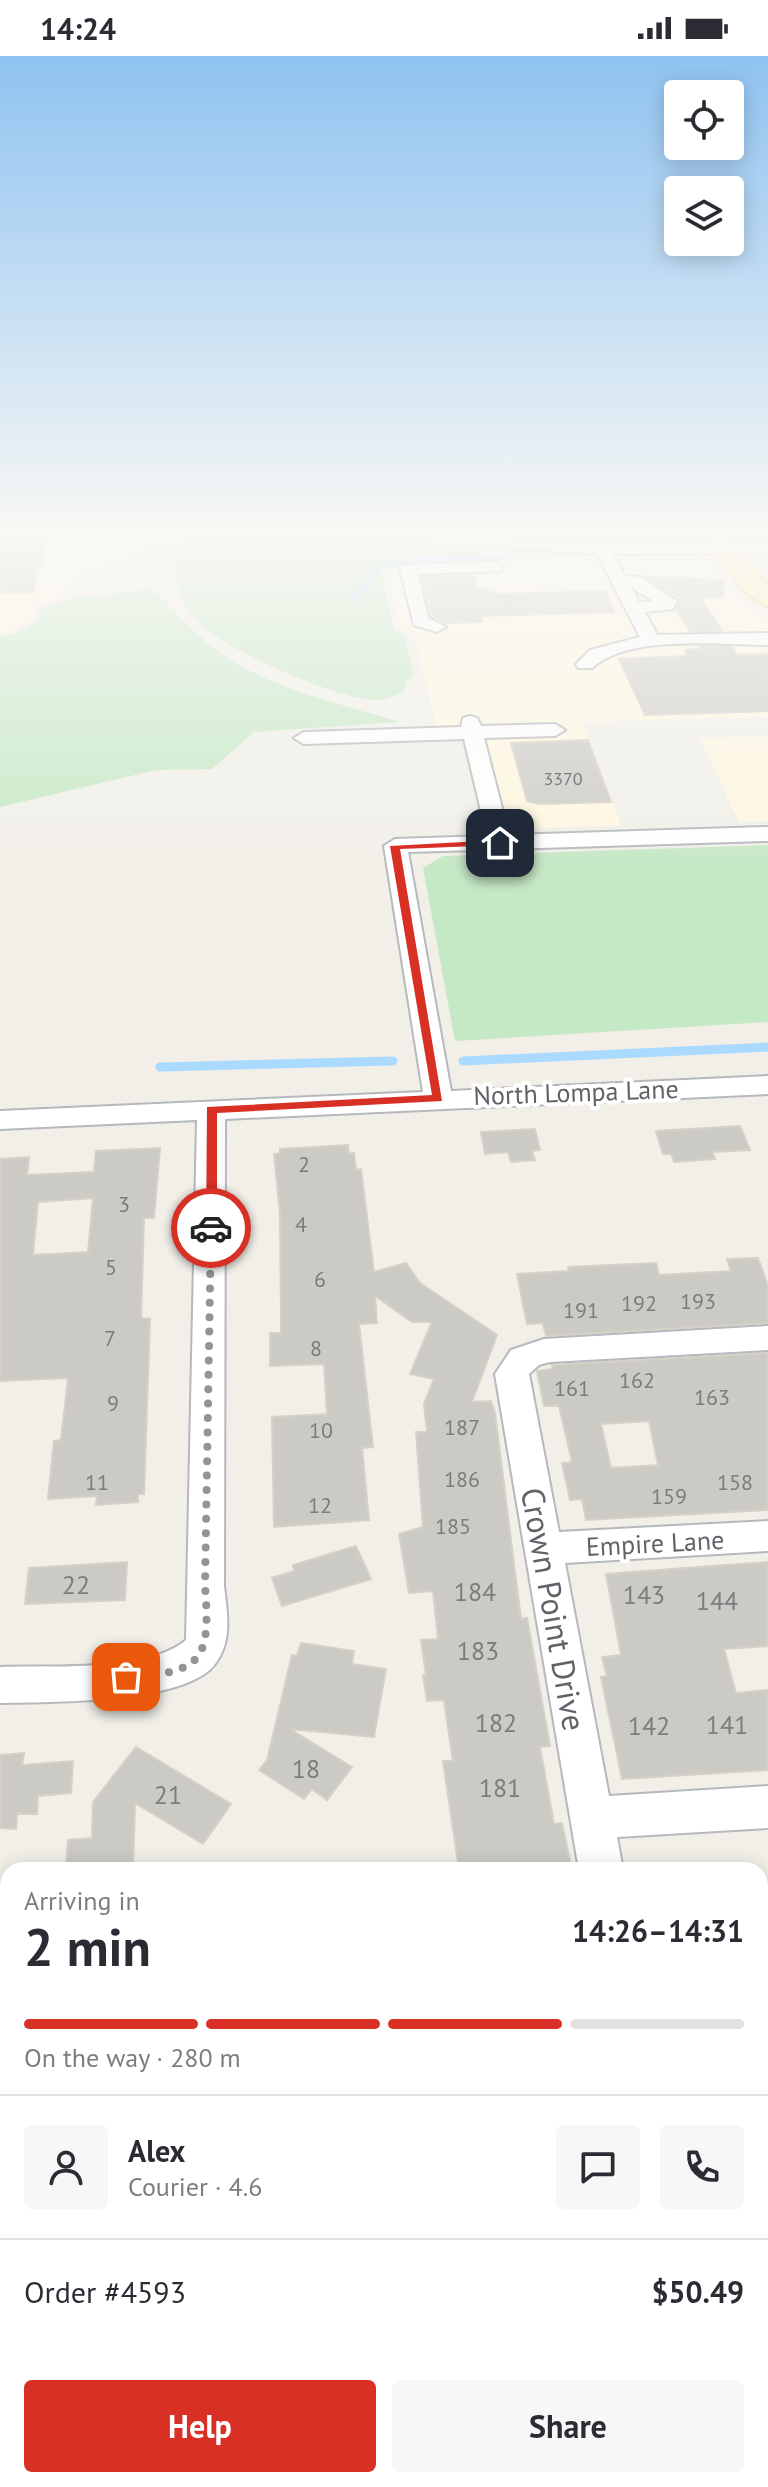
<!DOCTYPE html>
<html lang="en">
<head>
<meta charset="utf-8">
<style>
	:root { --surface:#fff; --page:#f7f7f7; --text:#2b2b33; --muted:#7c7c81; --line:#e1e1e2; --accent:#d93025 }
	body { margin:0; font-family:"PT Sans",sans-serif; background:var(--page); color:var(--text); height:100vh; display:flex; flex-direction:column; font-size:30px; white-space:nowrap }
	* { box-sizing:border-box; margin:0 }
	p { font-size:26px; color:var(--muted) }
	.icon { flex:none; width:44px; height:44px; fill:none; stroke:currentColor; stroke-width:2; stroke-linecap:round; stroke-linejoin:round }
	.map { position:relative; flex:1; overflow:hidden }
	.side { position:absolute; left:0px; top:1806px; width:768px; height:626px; display:flex; flex-direction:column; background:var(--surface); border-radius:24px 24px 0 0; box-shadow:0 4px 20px #0003 }
	.side>* { flex:none }
	.controls { position:absolute; left:664px; top:24px; display:grid; gap:16px }
	.controls a { display:grid; place-items:center; width:80px; height:80px; border-radius:8px; background:var(--surface); box-shadow:0 4px 20px #0003; font-size:40px }
	.pin { position:absolute; display:grid; place-items:center; width:68px; height:68px; color:#fff; margin:-34px; border-radius:16px; box-shadow:0 4px 12px #0006 }
	.courier { position:absolute; display:grid; place-items:center; width:80px; height:80px; margin:-40px; border:6px solid #d93025; border-radius:50%; background:#fff; color:#222; box-shadow:0 2px 10px #0007 }
	.headline em { font-style:normal; font-weight:700 }
	.headline div { display:flex; flex-direction:column-reverse }
	.headline { display:flex; align-items:center; justify-content:space-between; height:136px; padding:0 24px }
	h1 { font-size:52px; font-weight:700; line-height:60px }
	.bar { display:grid; grid-template-columns:repeat(4,1fr); gap:12px 8px; align-content:center; height:96px; padding:0 24px }
	.bar i { height:10px; border-radius:6px; background:var(--line) }
	.bar .on { background:var(--accent) }
	.bar p { grid-column:span 4 }
	.line { display:flex; align-items:center; gap:20px; padding:0 24px; border-top:2px solid var(--line) }
	.line div { flex:1 }
	.round { display:grid; place-items:center; flex:none; width:84px; height:84px; border-radius:8px; background:var(--page) }
	.cta { display:flex; gap:16px; margin-top:auto; padding:16px 24px }
	.cta a { flex:1; height:92px; border-radius:8px; background:var(--accent); color:#fff; font-size:32px; font-weight:700; line-height:92px; text-align:center }
	.cta a+a { background:var(--page); color:var(--text) }
	.status { display:flex; justify-content:space-between; align-items:center; height:56px; padding:0 40px; background:var(--surface); direction:ltr }
	.status svg { height:22px; fill:currentColor }
	.map>svg:first-child { display:block }
</style>
</head>
<body>
<div class="status"><b>14:24</b><svg viewBox="0 0 49 12"><path d="M0 12V9h3v3zM5 12V6h3v6zM10 12V3h3v9zM15 12V0h3v12zM26 1h20v11H26zM47 4h2v5h-2z"/></svg></div>
<div class="map">
<svg width="768" height="2431" viewBox="0 0 768 2431">
	<rect width="100%" height="100%" fill="#f1efe8"/>
	<g fill="#fef7e0">
		<path d="M0,479H158L140,498L73,520L66,538L33,552L37,560L7,577H0Z"/>
		<path d="M454,479H691L681,486L635,487Z"/>
		<path d="M687,499L707,504L721,523L768,567V661L582,666L621,769L485,774L459,670H436L415,580L400,573L386,512L422,505L500,507L519,501Z"/>
		<path d="M768,680V765L739,766L700,682Z"/>
	</g>
	<g fill="#c5e8c5">
		<path d="M197,479H325L519,501L500,507L422,505L380,513L394,574L406,582L413,620L405,626L404,636C395,640 385,644 375,644C335,642 224,594 197,565C181,548 175,526 173,504Z"/>
		<path d="M152,533C173,552 192,575 215,593C263,631 342,648 400,666L254,676L212,713L156,714L0,751V580L15,578L40,563L38,554L71,542Z"/>
		<path d="M768,789V966L455,985L423,812L443,800Z"/>
		<path d="M8,2092V2208H0V2093Z"/>
	</g>
	<g fill="none" stroke-linecap="round" stroke-linejoin="round">
		<g stroke="#aadaff" stroke-width="5">
			<path d="M561,485L577,479"/>
			<path d="M354,544L379,509L404,504L505,501"/>
		</g>
		<g stroke="#aadaff" stroke-width="9">
			<path d="M463,1005L768,991"/>
			<path d="M160,1011L393,1005"/>
		</g>
	</g>
	<g fill="#cccac5" stroke="#d6d1c6" stroke-width="2" fill-rule="evenodd">
		<path d="M0,479H48L33,536H0Z"/>
		<path d="M474,519L478,532L498,538L605,535L614,556L481,560L482,566L444,567L431,560L422,521Z"/>
		<path d="M646,521L723,524V541L700,542L722,575H690L676,553L679,542Z"/>
		<path d="M699,590L732,591L737,599L768,598V655L645,659L619,603L688,600L685,594L701,593Z"/>
		<path d="M588,684L611,746L539,748L527,745L511,687Z"/>
		<path d="M740,1070L750,1094L712,1096L715,1103L674,1106L671,1098H663L656,1075Z"/>
		<path d="M535,1073L540,1094L532,1095L535,1104L511,1106L508,1096L485,1098L481,1076Z"/>
		<path d="M348,1089L349,1098L354,1097L356,1114L361,1113L374,1216L406,1207L420,1227L497,1279L472,1346L491,1345L495,1357L521,1563L527,1562L550,1690L540,1691L554,1768L562,1767L572,1814H459L443,1705H453L444,1644L427,1645L423,1619H426L421,1584L438,1583L433,1535L409,1537L399,1478L423,1471L416,1376H427L424,1348L434,1323L410,1318L432,1266H412L375,1240L377,1267L359,1268L373,1391L362,1392L369,1464L274,1471L272,1361L327,1358L324,1308L270,1310V1277H281V1258L280,1158L274,1098L280,1097V1093Z"/>
		<path d="M160,1092L154,1162H144L141,1262L150,1263L144,1438H138V1446L96,1449L97,1440L48,1443L54,1385L61,1384L68,1322L0,1325V1103L29,1101L27,1119L94,1116L96,1095ZM93,1142L88,1196L33,1199L38,1146Z"/>
		<path d="M758,1202L768,1230V1267L546,1280L543,1267L527,1268L517,1218L569,1215L568,1211L656,1207L659,1219L731,1215L727,1203Z"/>
		<path d="M768,1297V1454L586,1464L582,1443L570,1444L562,1407L572,1406L559,1350H544L537,1315L553,1313L552,1309ZM649,1365L658,1409L611,1412L601,1368Z"/>
		<path d="M356,1490L371,1523L282,1550L272,1522L294,1515L293,1509Z"/>
		<path d="M127,1506L125,1544L25,1548L29,1512Z"/>
		<path d="M768,1506V1590L724,1593L736,1637L768,1634V1714L622,1723L601,1621L607,1620L602,1601L621,1599L606,1518Z"/>
		<path d="M301,1587L354,1595L352,1608L386,1613L374,1681L290,1673L352,1711L327,1744L312,1733L304,1743L259,1714L267,1704L292,1599L297,1600Z"/>
		<path d="M136,1691L231,1748L203,1788L135,1747L133,1814H73L74,1810H66L68,1784L92,1782L93,1746Z"/>
		<path d="M24,1697L22,1709L73,1705L71,1737L38,1740L37,1758H17L16,1773L0,1772V1699Z"/>
	</g>
	<g fill="none" stroke-linecap="round" stroke-linejoin="round">
		<g stroke="#b5b8bc" stroke-width="4">
			<g id="minor">
				<path d="M386,479H451L561,488L768,487V497L613,498L625,520L640,521L677,545L673,553L645,556L657,579L768,577V589C718,589 630,578 592,612H578L576,608L590,594L640,581L597,498L394,484ZM632,532L653,545L639,546Z"/>
				<path d="M495,506L503,511L501,515L418,518L428,562L446,571L437,576L414,569L400,513L402,509Z"/>
				<path d="M470,660L477,662L481,670L555,668L565,674L555,680L484,682L509,779L768,771V785L408,796L451,1035L768,1020V1038L225,1063L224,1530C227,1556 233,1585 215,1608C186,1648 48,1646 0,1647V1611C50,1609 147,1617 186,1584L197,1064L0,1073V1055L423,1036L384,790L395,783L487,780L464,683L304,688L294,682L304,676L461,671L463,662Z"/>
				<path d="M768,1270V1294L550,1306L539,1309L529,1318L559,1476L768,1465V1495L565,1507L609,1740L768,1730V1772L617,1781L623,1814H579L495,1318L511,1294L544,1283Z"/>
				<path d="M8,2057V2107L0,2108V2058Z"/>
				<rect x="760" y="2085" width="8" height="52"/>
				<rect x="0" y="2219" width="8" height="54"/>
				<path d="M680,2424H738L739,2431H681Z"/>
			</g>
		</g>
		<g stroke="#f2c960" stroke-width="4">
			<path id="major" d="M704,479H726L768,530V550C745,544 717,499 704,479Z"/>
		</g>
		<use href="#minor" fill="#fff" fill-rule="evenodd"/>
		<use href="#major" fill="#fff2af" fill-rule="evenodd"/>
	</g>
	<linearGradient id="sky" x2="0" y2="1"><stop stop-color="#8fc3f1"/><stop offset="0.58" stop-color="#f9f8f5"/><stop offset="1" stop-color="#f9f8f5" stop-opacity="0"/></linearGradient>
	<rect width="768" height="819" fill="url(#sky)"/>
	<path fill="#d93025" d="M500,784L503,789L400,793L442,1045L217,1057V1172L206,1175L207,1051L432,1039L390,790Z"/>
	<g fill="none" stroke-linecap="round" stroke-linejoin="round">
		<path stroke="#929495" stroke-width="8" stroke-dasharray="0 14.4" d="M126,1621C202,1617 211,1605 205,1530L211,1172"/>
	</g>
	<g text-anchor="middle" dominant-baseline="central" stroke-width="8" stroke-linejoin="round" paint-order="stroke">
		<g font-size="18" fill="#7a7d7f">
			<text x="563" y="722">3370</text>
		</g>
		<g font-size="22" fill="#7a7d7f">
			<text x="304" y="1108">2</text>
			<text x="124" y="1148">3</text>
			<text x="301" y="1168">4</text>
			<text x="111" y="1211">5</text>
			<text x="320" y="1223">6</text>
			<text x="698" y="1245">193</text>
			<text x="639" y="1247">192</text>
			<text x="581" y="1254">191</text>
			<text x="110" y="1282">7</text>
			<text x="316" y="1292">8</text>
			<text x="637" y="1324">162</text>
			<text x="572" y="1332">161</text>
			<text x="712" y="1341">163</text>
			<text x="113" y="1347">9</text>
			<text x="462" y="1371">187</text>
			<text x="321" y="1374">10</text>
			<text x="462" y="1423">186</text>
			<text x="97" y="1426">11</text>
			<text x="735" y="1426">158</text>
			<text x="669" y="1440">159</text>
			<text x="320" y="1449">12</text>
			<text x="453" y="1470">185</text>
		</g>
		<g font-size="26" fill="#5f6368" stroke="#fff">
			<text transform="translate(576 1036) rotate(-2)">North Lompa Lane</text>
			<text transform="translate(655 1487) rotate(-3)">Empire Lane</text>
		</g>
		<g font-size="26" fill="#7a7d7f">
			<text x="76" y="1528">22</text>
			<text x="475" y="1535">184</text>
			<text x="644" y="1538">143</text>
			<text x="717" y="1544">144</text>
			<text x="478" y="1594">183</text>
			<text x="496" y="1666">182</text>
			<text x="727" y="1668">141</text>
			<text x="649" y="1669">142</text>
			<text x="306" y="1712">18</text>
			<text x="500" y="1731">181</text>
			<text x="168" y="1738">21</text>
		</g>
		<g font-size="32" fill="#5f6368" stroke="#fff">
			<text transform="translate(554 1553) rotate(80)">Crown Point Drive</text>
		</g>
	</g>
</svg>
<div class="controls">
<a><svg class="icon" aria-label="locate" viewBox="0 0 24 24"><circle cx="12" cy="12" r="6"/><path d="M12 2v4M12 18v4M2 12h4M18 12h4"/></svg></a>
<a><svg class="icon" aria-label="layers" viewBox="0 0 24 24"><path d="M12 4l9 5-9 5-9-5zM3 14l9 5 9-5"/></svg></a>
</div>
<div class="pin" style="left:126px;top:1621px;background:#ea580c"><svg class="icon" aria-label="bag" viewBox="0 0 24 24"><path d="M5 8h14l-1 12H6zM9 8a3 3 0 0 1 6 0"/></svg></div>
<div class="pin" style="left:500px;top:787px;background:#1f2937"><svg class="icon" aria-label="home" viewBox="0 0 24 24"><path d="M3 11l9-7 9 7M6 9v11h12V9"/></svg></div>
<div class="courier" style="left:211px;top:1172px"><svg class="icon" aria-label="car" viewBox="0 0 24 24"><path d="M5 17H2v-5l4-1 3-4h7l3 4 3 1v5h-3M9 17h6M6 11h13"/><circle cx="7" cy="17" r="2"/><circle cx="17" cy="17" r="2"/></svg></div>
<section class="side">
<div class="headline"><div><h1>2 min</h1><p>Arriving in</p></div><em>14:26–14:31</em></div>
<div class="bar"><i class="on"></i><i class="on"></i><i class="on"></i><i></i><p>On the way · 280 m</p></div>
<div class="line" style="height:144px"><a class="round"><svg class="icon" aria-label="person" viewBox="0 0 24 24"><circle cx="12" cy="8" r="4"/><path d="M4 21q1-7 8-7t8 7"/></svg></a><div><b>Alex</b><p>Courier · 4.6</p></div><a class="round"><svg class="icon" aria-label="chat" viewBox="0 0 24 24"><path d="M4 5h16v11H9l-5 4z"/></svg></a><a class="round"><svg class="icon" aria-label="phone" viewBox="0 0 24 24"><path d="M5 4h4l2 5-3 2q2 4 5 5l2-3 5 2v4C11 20 4 13 5 4z"/></svg></a></div>
<div class="line" style="height:104px"><div>Order #4593</div><b>$50.49</b></div>
<div class="cta"><a>Help</a><a>Share</a></div>
</section>
</div>
</body>
</html>
